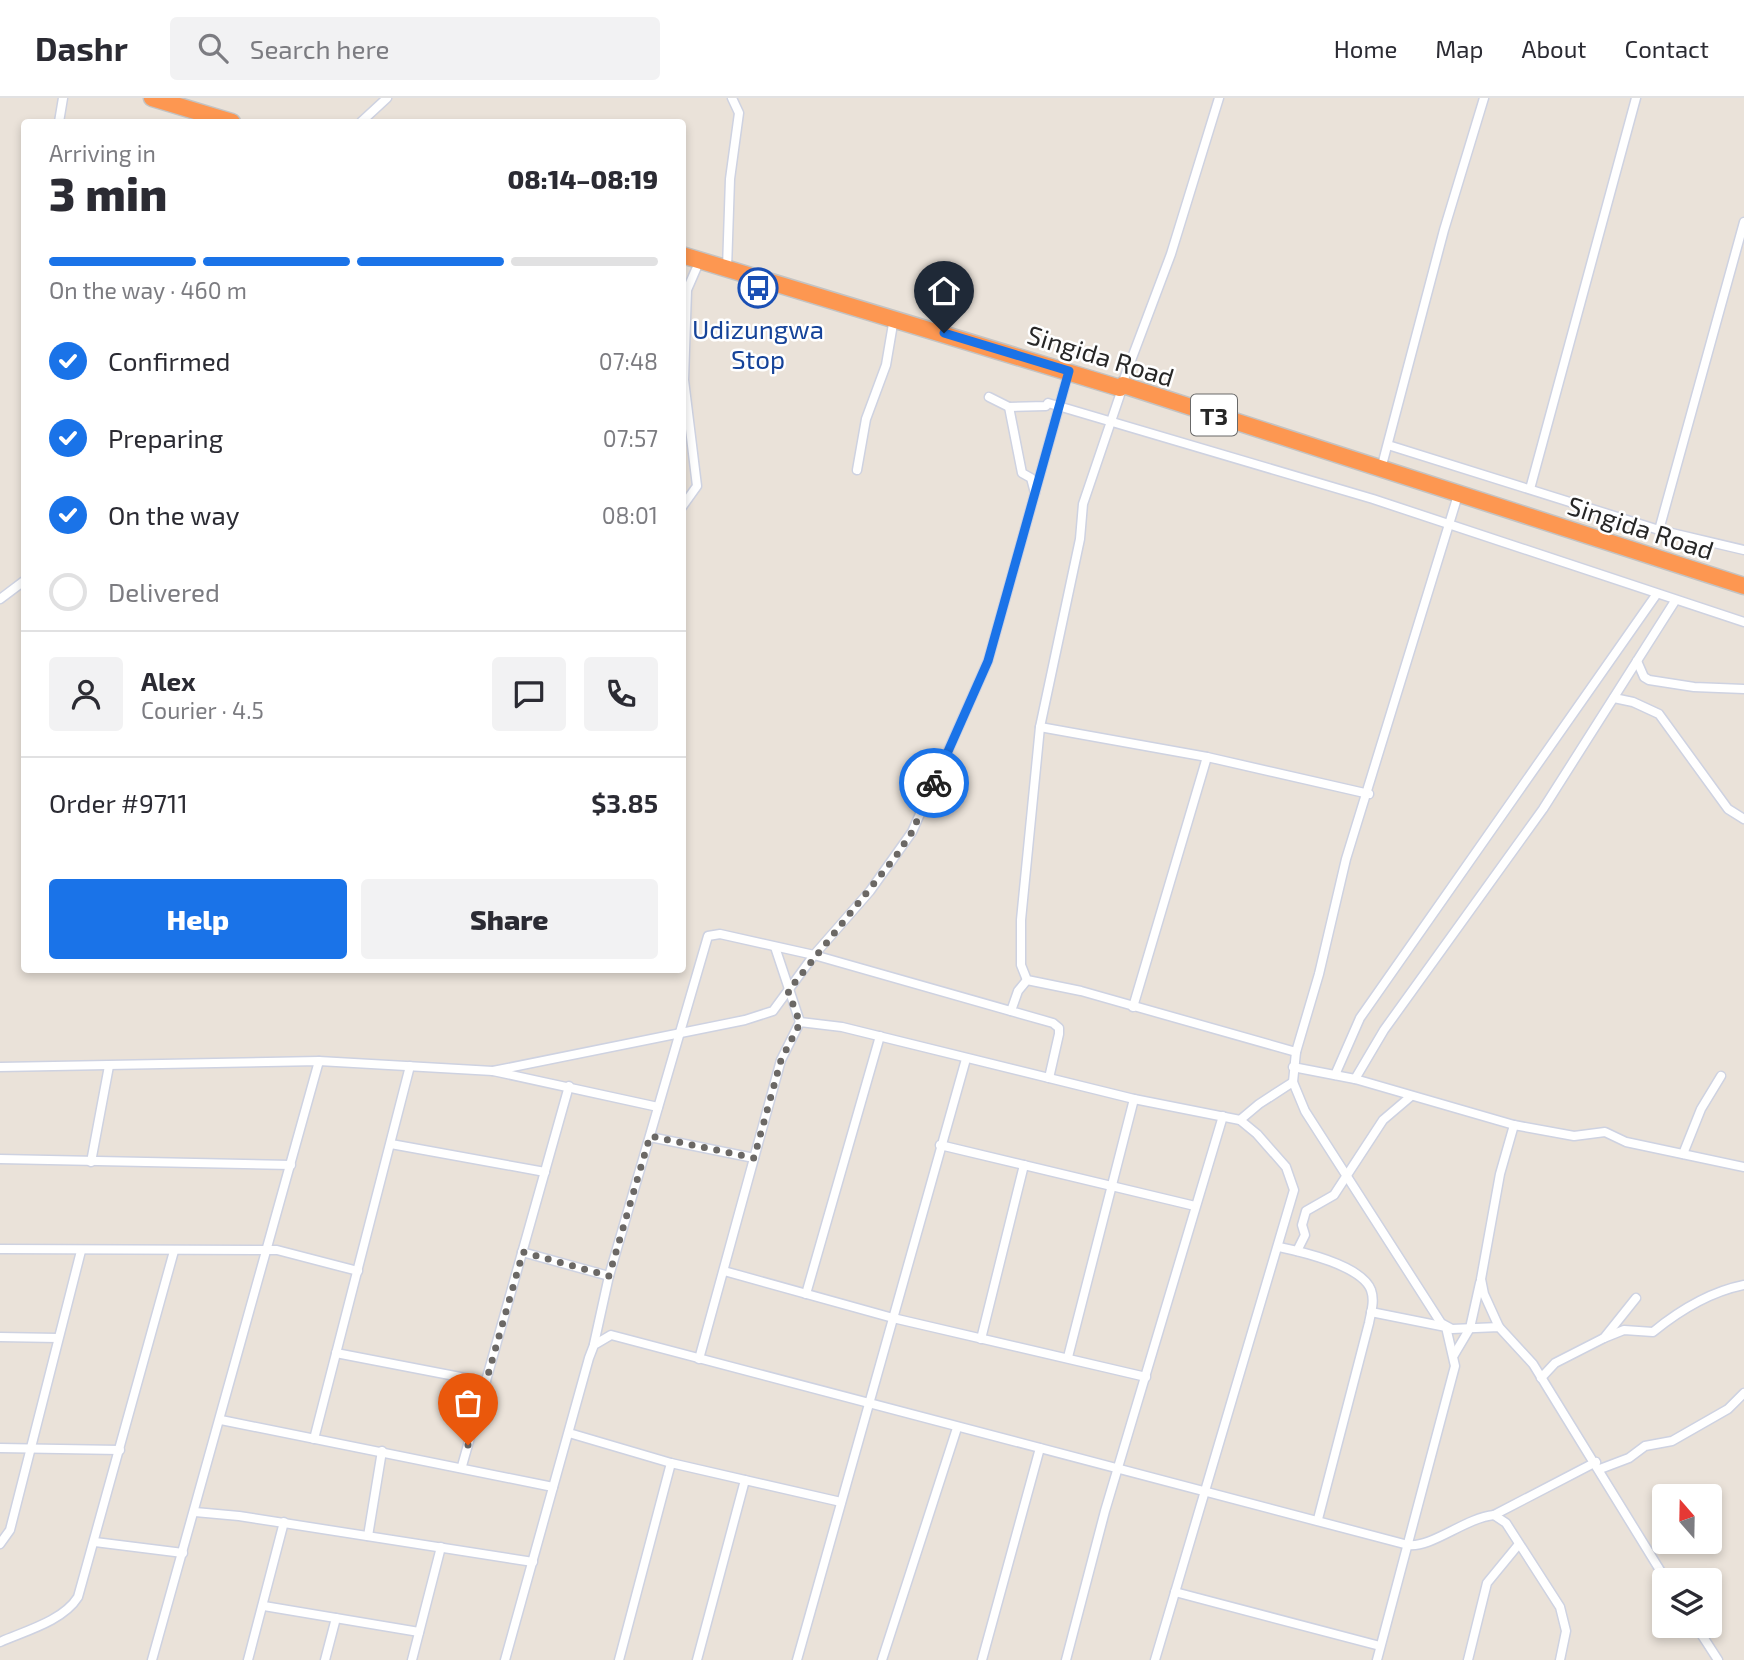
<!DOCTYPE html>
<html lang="en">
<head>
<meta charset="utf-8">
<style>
	:root { --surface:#fff; --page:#f2f2f3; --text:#2b2b33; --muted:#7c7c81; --line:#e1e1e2; --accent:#1a73e8 }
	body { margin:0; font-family:"Exo 2",sans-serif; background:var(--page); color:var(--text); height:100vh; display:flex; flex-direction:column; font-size:26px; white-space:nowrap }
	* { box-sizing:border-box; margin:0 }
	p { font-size:23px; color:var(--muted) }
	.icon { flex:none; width:38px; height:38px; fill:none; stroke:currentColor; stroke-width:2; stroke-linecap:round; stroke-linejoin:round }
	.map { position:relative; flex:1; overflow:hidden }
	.side { position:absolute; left:21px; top:21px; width:665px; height:854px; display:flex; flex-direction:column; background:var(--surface); border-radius:7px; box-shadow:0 4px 10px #0003 }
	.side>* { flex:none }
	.needle { width:46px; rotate:340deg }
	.buttons { position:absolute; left:1652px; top:1386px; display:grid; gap:14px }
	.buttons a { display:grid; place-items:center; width:70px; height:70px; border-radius:7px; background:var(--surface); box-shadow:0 4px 10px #0003; font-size:35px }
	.pin { position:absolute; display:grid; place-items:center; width:60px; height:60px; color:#fff; margin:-72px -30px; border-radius:50% 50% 50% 0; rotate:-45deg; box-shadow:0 0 7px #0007 }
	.pin .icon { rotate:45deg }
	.courier { position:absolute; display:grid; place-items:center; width:70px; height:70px; margin:-35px; border:5px solid #1a73e8; border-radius:50%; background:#fff; color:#222; box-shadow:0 2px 9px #0007 }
	.summary em { font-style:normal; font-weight:800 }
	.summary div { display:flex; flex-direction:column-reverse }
	.summary { display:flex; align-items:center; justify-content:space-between; height:119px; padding:0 28px }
	h1 { font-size:46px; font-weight:800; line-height:52px }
	.bar { display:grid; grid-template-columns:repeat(4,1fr); gap:10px 7px; align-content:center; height:84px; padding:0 28px }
	.bar i { height:9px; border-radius:5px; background:var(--line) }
	.bar .on { background:var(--accent) }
	.bar p { grid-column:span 4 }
	.line { display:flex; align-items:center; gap:18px; padding:0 28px; border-top:2px solid var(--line) }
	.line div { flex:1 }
	.round { display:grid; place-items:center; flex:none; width:74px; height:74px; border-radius:7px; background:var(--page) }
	ol { padding:0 28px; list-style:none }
	li { display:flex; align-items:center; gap:21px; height:77px }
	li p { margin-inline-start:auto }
	li .icon { padding:7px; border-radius:50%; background:var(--accent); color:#fff; stroke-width:4 }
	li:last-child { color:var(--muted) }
	li i { width:38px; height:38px; border:4px solid var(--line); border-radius:50% }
	.action { display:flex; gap:14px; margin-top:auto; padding:14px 28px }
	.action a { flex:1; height:80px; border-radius:7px; background:var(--accent); color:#fff; font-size:28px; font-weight:800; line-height:80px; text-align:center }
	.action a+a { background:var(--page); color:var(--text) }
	header { display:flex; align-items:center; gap:42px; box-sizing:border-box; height:98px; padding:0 35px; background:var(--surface); border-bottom:2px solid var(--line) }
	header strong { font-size:33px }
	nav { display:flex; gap:38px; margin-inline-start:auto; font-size:24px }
	.search { width:490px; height:63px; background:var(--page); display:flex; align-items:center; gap:18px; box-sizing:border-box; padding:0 24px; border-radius:7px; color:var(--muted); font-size:26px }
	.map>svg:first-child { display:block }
</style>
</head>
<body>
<header>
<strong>Dashr</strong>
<div class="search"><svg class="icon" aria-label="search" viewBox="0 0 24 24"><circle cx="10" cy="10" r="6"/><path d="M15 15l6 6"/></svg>Search here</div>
<nav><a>Home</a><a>Map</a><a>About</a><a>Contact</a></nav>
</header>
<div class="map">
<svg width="1744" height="1562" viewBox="0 0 1744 1562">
	<rect width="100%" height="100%" fill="#eae2d9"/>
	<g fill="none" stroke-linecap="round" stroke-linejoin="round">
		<g stroke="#ced2e1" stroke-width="11">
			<g id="street">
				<path d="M59,24L63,0"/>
				<path d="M361,24L387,0"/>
				<path d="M727,171L730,81L739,15L732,0"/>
				<path d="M1123,288L1083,406L1080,441L1040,629L1021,822V867L1027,882L1081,893L1296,954"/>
				<path d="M1121,289L1171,156L1219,0"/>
				<path d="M989,299L1009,309L1022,375L1031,380L1035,395"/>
				<path d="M1009,309L1046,308L1048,305L1373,401L1744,524"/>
				<path d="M1388,347L1659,432L1744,452"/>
				<path d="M1381,371L1444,132L1484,0"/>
				<path d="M857,372L866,321L886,267L894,220"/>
				<path d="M1530,391L1636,0"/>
				<path d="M1458,397L1346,761L1319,876L1296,954L1293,984L1305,1013L1441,1225L1452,1231L1499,1229L1533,1266L1666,1482"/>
				<path d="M682,409L697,388L684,282L687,192L700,162"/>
				<path d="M1659,432L1744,124"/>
				<path d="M0,501L24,483"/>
				<path d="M1637,563L1644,579L1649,582L1694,589L1744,591"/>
				<path d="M1614,600L1633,604L1659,616L1728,711L1744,721"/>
				<path d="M1040,629L1207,659L1369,696"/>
				<path d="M775,849L800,924"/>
				<path d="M1133,909L1207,659"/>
				<path d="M1011,913L1018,893L1027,882"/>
				<path d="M0,969L319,963L493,973L658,1009"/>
				<path d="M1293,969L1355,981L1514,1027L1574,1038L1605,1034L1626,1044L1744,1069"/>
				<path d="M493,973L745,922L773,913L814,857L870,793L912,734L988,563L1069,273"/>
				<path d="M1335,977L1360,920L1656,497"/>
				<path d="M1355,981L1384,932L1543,711L1675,503"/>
				<path d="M1240,1022L1259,1006L1293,984"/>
				<path d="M650,1039L754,1060"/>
				<path d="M391,1046L545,1074"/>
				<path d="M940,1047L1195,1108"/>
				<path d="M1683,1056L1701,1011L1721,978"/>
				<path d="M0,1061L291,1067"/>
				<path d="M91,1064L109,968"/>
				<path d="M1279,1149C1303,1154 1362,1168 1371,1192C1375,1203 1371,1214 1369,1225L1318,1421"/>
				<path d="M0,1151L277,1152L358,1173"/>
				<path d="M1297,1153L1305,1137L1302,1127L1306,1113L1334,1097L1383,1022L1410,999"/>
				<path d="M522,1154L609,1178"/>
				<path d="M724,1173L893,1220L1146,1279"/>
				<path d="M806,1196L880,938"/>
				<path d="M1371,1214L1446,1229L1455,1268L1377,1562"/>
				<path d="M1499,1229L1484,1196L1481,1181L1500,1076L1514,1027"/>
				<path d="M0,1239L58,1240"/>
				<path d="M1604,1240L1624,1232L1653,1234C1680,1212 1709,1194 1744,1187"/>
				<path d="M981,1241L1024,1067"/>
				<path d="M594,1246L609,1178L708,838L720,836L814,857L1053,925L1059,930V936L1049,980"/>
				<path d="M336,1255L486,1284"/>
				<path d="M1454,1257L1470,1230L1480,1185"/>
				<path d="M1068,1259L1134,1001"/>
				<path d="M699,1261L781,962L800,924L842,929L1134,1001L1240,1022L1257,1036L1286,1069L1294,1092L1155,1562"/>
				<path d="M1541,1280L1555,1265L1604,1240L1636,1200"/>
				<path d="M221,1322L553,1389"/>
				<path d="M569,1335L671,1365L841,1404"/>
				<path d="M314,1341L410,968"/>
				<path d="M0,1350L120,1352"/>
				<path d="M462,1368L569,988"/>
				<path d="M1600,1371L1629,1360L1645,1348L1672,1343L1728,1311L1744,1295"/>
				<path d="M195,1414L239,1418L533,1464"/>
				<path d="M1494,1417L1596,1364"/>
				<path d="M368,1438L382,1353"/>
				<path d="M95,1444L183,1455"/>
				<path d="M0,1446L10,1432L81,1153"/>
				<path d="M1175,1494L1380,1548"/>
				<path d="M264,1508L419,1534"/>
				<path d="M1696,1528L1718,1562"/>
				<path d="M0,1544C25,1533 63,1523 78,1499L174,1153"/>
				<path d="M152,1562L319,963"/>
				<path d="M248,1562L284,1424"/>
				<path d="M325,1562L336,1520"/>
				<path d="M412,1562L441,1449"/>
				<path d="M505,1562L589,1260L594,1247L611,1237L1408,1447C1432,1450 1465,1420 1494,1417L1506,1425L1560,1509L1566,1533L1560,1562"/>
				<path d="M619,1562L671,1365"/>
				<path d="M697,1562L745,1382"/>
				<path d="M797,1562L966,961"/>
				<path d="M882,1562L957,1330"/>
				<path d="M982,1562L1040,1350"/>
				<path d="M1066,1562L1105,1413L1223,1018"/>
				<path d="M1468,1562L1487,1485L1519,1446"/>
			</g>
		</g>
		<g stroke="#c3c3c3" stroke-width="19">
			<g id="highway">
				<path d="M152,0L232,24"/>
				<path d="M682,157L1120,290L1123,287L1744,488"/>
			</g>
		</g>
		<use href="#street" stroke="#fff" stroke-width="8"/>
		<use href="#highway" stroke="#fd9751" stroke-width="16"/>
	</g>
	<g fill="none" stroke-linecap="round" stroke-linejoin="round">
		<path stroke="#6b6865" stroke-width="7" stroke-dasharray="0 12.6" d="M468,1347L523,1154L609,1178L650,1038L754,1060L781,962L800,925L788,893L896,758L912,734L934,685"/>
		<path stroke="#1a73e8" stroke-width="9" d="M934,685L988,563L1069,273L944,235"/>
	</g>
	<defs>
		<g id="bus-ring" transform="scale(2.0125)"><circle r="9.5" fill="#fff" stroke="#1a4fb4" stroke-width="1.5"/><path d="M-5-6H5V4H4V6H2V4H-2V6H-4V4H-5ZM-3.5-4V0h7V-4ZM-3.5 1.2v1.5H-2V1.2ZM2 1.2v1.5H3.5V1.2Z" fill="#1a4fb4"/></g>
	</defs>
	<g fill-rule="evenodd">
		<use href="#bus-ring" x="758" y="190"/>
	</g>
	<g text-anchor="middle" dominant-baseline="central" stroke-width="5" stroke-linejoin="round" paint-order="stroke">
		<rect fill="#fff" stroke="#686868" stroke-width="2" x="1191" y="296.5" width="46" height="41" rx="5"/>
		<g font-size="24" font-weight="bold" fill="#272727">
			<text x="1214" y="317">T3</text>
		</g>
		<g font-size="26" fill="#164399" stroke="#fff">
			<text x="758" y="230">Udizungwa<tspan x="758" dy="30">Stop</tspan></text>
		</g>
		<g font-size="26" fill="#272727" stroke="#fff">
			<text transform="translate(1101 257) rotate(17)">Singida Road</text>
			<text transform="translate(1641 429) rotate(18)">Singida Road</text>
		</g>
	</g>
</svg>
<div class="buttons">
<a><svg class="needle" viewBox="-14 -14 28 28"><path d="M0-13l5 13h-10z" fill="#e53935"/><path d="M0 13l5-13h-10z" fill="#7c7c81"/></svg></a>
<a><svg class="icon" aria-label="layers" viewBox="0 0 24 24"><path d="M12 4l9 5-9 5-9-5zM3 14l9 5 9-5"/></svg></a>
</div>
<div class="pin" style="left:468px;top:1347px;background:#ea580c"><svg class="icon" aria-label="bag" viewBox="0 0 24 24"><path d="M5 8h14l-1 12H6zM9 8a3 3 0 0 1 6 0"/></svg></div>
<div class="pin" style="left:944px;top:235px;background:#1f2937"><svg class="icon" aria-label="home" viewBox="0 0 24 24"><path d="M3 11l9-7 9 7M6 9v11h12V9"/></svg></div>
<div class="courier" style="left:934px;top:685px"><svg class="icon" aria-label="bike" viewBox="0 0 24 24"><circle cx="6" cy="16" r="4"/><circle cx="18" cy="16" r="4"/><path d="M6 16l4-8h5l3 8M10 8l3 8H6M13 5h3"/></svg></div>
<section class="side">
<div class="summary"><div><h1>3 min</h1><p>Arriving in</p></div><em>08:14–08:19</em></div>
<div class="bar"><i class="on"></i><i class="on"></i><i class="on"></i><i></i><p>On the way · 460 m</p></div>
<ol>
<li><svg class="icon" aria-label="check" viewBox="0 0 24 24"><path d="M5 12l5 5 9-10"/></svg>Confirmed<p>07:48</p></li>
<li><svg class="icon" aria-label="check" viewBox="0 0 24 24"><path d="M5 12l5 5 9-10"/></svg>Preparing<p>07:57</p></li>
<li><svg class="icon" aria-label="check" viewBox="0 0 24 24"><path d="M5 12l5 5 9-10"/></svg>On the way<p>08:01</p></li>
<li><i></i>Delivered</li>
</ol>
<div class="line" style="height:126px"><a class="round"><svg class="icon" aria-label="person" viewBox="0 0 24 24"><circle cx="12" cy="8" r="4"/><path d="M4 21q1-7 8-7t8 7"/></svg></a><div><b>Alex</b><p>Courier · 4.5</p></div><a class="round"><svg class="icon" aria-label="chat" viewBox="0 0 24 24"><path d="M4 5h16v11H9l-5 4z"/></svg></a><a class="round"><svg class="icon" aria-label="phone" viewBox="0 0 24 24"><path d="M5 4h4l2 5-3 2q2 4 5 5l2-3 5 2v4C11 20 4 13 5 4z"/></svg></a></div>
<div class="line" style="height:91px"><div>Order #9711</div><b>$3.85</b></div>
<div class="action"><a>Help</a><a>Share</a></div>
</section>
</div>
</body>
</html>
